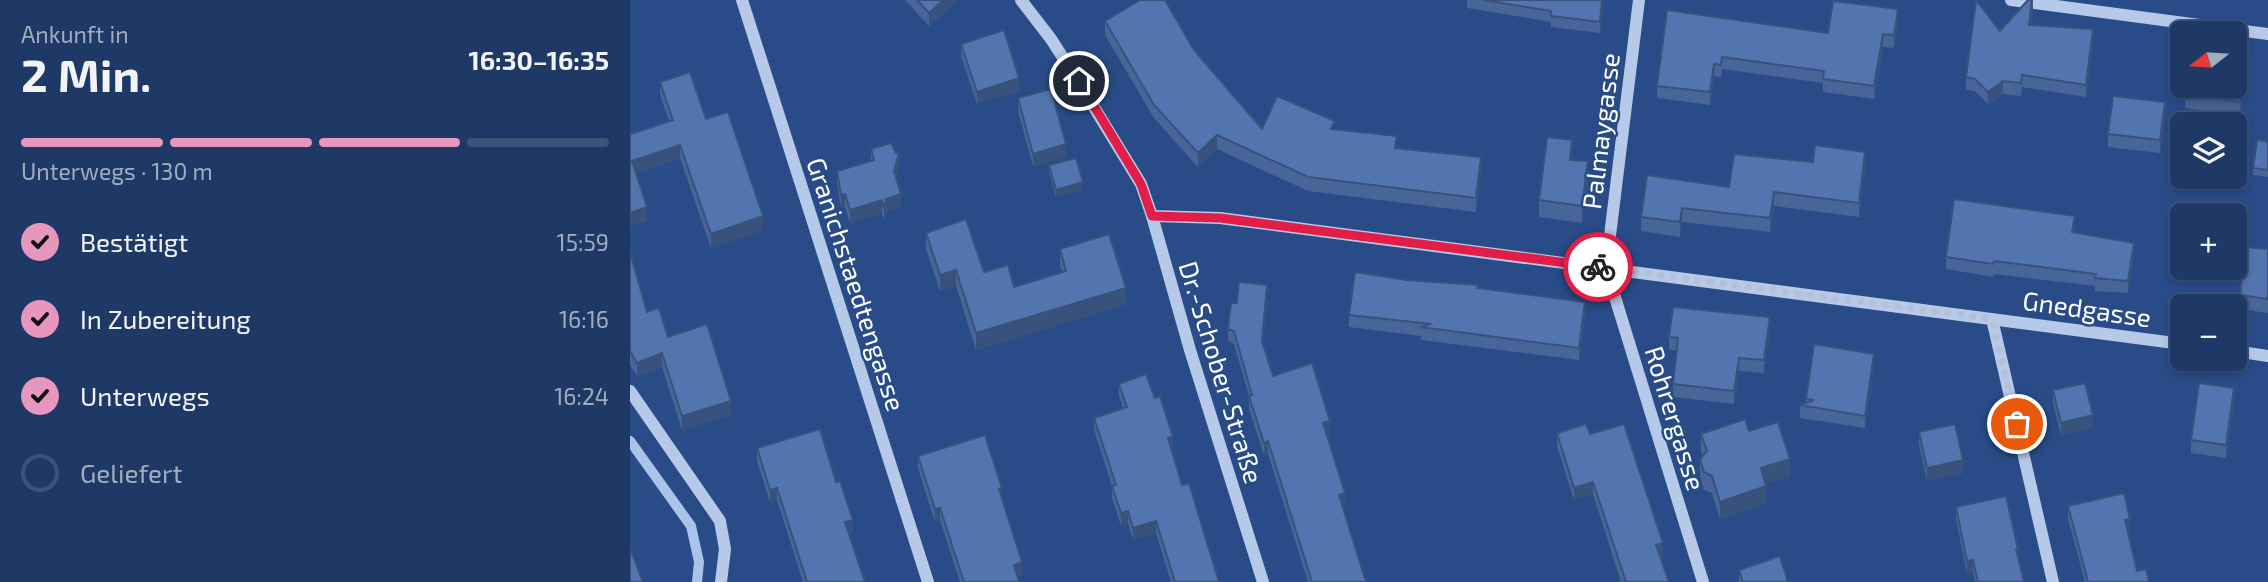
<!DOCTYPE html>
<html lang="de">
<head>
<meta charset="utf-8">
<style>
	:root { --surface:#1f3966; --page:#2c446f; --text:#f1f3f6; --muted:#a1acbf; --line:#3c537a; --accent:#e797bd }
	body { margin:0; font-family:"Exo 2",sans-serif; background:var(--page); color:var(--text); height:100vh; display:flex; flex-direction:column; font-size:26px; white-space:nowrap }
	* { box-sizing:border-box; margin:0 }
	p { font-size:23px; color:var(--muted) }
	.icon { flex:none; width:38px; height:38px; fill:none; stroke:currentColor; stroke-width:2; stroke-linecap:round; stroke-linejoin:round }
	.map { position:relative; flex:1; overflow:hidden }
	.details { display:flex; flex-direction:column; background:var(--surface); width:630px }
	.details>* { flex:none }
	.needle { width:46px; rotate:253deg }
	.controls { position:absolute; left:1540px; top:21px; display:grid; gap:14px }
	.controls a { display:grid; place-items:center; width:77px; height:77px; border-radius:10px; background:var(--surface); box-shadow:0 4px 10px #0003,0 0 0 2px var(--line); font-size:35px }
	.pin { position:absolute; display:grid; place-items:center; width:60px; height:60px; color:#fff; margin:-30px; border:4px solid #fff; border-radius:50%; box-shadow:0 2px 7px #0007 }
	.courier { position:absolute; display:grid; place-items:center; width:70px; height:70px; margin:-35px; border:5px solid #e11d48; border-radius:50%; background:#fff; color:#222; box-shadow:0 2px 9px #0007 }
	.overview em { font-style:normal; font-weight:700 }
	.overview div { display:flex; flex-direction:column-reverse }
	.overview { display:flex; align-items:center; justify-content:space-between; height:119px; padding:0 21px }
	h1 { font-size:46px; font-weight:700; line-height:52px }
	.bar { display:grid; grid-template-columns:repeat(4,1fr); gap:10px 7px; align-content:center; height:84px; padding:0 21px }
	.bar i { height:9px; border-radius:5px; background:var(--line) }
	.bar .selected { background:var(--accent) }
	.bar p { grid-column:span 4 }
	ol { padding:0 21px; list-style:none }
	li { display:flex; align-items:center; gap:21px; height:77px }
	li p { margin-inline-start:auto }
	li .icon { padding:7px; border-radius:50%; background:var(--accent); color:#111; stroke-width:4 }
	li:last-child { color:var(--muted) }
	li i { width:38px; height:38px; border:4px solid var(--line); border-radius:50% }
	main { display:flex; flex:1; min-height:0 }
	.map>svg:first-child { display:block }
</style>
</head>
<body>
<main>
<section class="details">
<div class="overview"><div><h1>2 Min.</h1><p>Ankunft in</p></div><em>16:30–16:35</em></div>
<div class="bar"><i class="selected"></i><i class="selected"></i><i class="selected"></i><i></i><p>Unterwegs · 130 m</p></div>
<ol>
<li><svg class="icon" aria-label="check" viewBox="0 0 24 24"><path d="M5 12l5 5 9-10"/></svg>Bestätigt<p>15:59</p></li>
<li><svg class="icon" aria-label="check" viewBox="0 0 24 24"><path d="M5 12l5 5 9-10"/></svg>In Zubereitung<p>16:16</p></li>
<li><svg class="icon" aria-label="check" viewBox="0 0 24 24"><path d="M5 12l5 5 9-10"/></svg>Unterwegs<p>16:24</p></li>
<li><i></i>Geliefert</li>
</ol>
</section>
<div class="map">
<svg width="1638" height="582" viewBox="0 0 1638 582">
	<rect width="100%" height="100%" fill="#294c88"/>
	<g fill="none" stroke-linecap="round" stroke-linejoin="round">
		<path stroke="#abc3e9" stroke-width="10" d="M0,441L61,526L69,562L67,582"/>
		<g stroke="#b6c9e8" stroke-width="12">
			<path d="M112,0L298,582"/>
			<path d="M391,0L421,39L448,81L511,184L522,216L560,350L633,582"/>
			<path d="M1009,0L976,268L1073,582"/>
			<path d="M1381,0L1638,34"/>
			<path d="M522,216L590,218L1552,344"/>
			<path d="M1362,319L1423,582"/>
			<path d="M1605,351L1638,356"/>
			<path d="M0,391L90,521L95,549L91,582"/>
		</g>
	</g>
	<g fill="#476597">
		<path d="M275,0H327L299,26Z"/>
		<path d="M837,0H974L970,33L921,27V22L837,8Z"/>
		<path d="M1037,10L1198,33L1268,22L1264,48L1253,47L1244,99L1193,92V83L1092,69L1091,77L1084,76L1080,105L1027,98V86Z"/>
		<path d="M1403,12L1401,25L1463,41L1456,97L1392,87L1391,96L1373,94L1358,104L1345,91L1336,90V77L1370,31Z"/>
		<path d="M475,21L564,50L632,129H705L851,171L846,212L678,191L587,149L568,167L524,118L475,35Z"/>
		<path d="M331,44L389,91L347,104L331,56Z"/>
		<path d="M1619,59L1610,115L1555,108V95Z"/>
		<path d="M30,82L76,119L133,230L81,248L50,158L6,173L17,221L0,226V134L39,121L30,95Z"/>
		<path d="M388,98L436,157L403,166L388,111Z"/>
		<path d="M1535,115L1530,153L1478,147V134Z"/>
		<path d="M1638,142V177L1623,175V168Z"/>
		<path d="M241,149L269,165L265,177L271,207L256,212L254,221L252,213L220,223L215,207L211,208L207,184V171L241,161Z"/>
		<path d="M942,160L958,178L952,223L909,217V200Z"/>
		<path d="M1183,162L1235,166L1229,217L1144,206L1140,232L1052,222L1050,237L1011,231V217L1099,187Z"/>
		<path d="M419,165L453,189L426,197L419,172Z"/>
		<path d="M1445,228L1444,233L1504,255L1498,293L1465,291V286L1364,274L1363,277L1316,269V257Z"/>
		<path d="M296,233L354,272L384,287L432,272L430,266V249L496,304L346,350L326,286L310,291L296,249Z"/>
		<path d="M1638,249V313L1610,309V295Z"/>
		<path d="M0,252L17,312L101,415L52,430L32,367L7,376L0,365Z"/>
		<path d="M776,280L848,288L955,315L949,360L791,340V336L719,327V315Z"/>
		<path d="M637,298L633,344L643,376L700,433L696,435L715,506L712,507L736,582H678L638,454L634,455L619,409V396L604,344L598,341V329Z"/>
		<path d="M1140,329L1134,373L1109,371L1104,404L1043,397V384L1046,350H1039V337Z"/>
		<path d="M1244,367L1235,428L1170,418V405L1176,403V399Z"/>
		<path d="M489,384L543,449L541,450L552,485L589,582H541L526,533L503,540L498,523L491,526L482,498V486L464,430V418L493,408L489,396Z"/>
		<path d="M1423,390L1463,428L1431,435L1423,403Z"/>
		<path d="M1604,400L1596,458L1561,453V440Z"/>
		<path d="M1119,431L1160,476L1136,484V503L1090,519L1082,493L1074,490L1070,476V459L1073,456L1071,451V434Z"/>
		<path d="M1289,432L1333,473L1297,481L1289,444Z"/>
		<path d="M927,433L960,434L1033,556L1030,557L1039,582H991L963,494L944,500L927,446Z"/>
		<path d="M127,448L206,482L223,532L219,534L235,582H173L147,500L140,502L127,461Z"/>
		<path d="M288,456L372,499L392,575L388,576L389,582H330L310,520L305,522L288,468Z"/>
		<path d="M1438,506L1500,532H1498L1507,571L1519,582H1455L1438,519Z"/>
		<path d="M1326,507L1394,582H1345L1343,572L1337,573L1326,520Z"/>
		<path d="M1109,570L1158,582H1109Z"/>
	</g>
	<g fill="#39527b">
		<path d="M313,0H327L299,26V13Z"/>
		<path d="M972,0H974L970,33V22Z"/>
		<path d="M1403,0V12L1399,37V25Z"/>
		<path d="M1268,9V22L1264,48V35Z"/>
		<path d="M1463,29V41L1456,97V85Z"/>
		<path d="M1253,34V47L1244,99V86Z"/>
		<path d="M1619,47V59L1610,115V102Z"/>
		<path d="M1084,64V76L1080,105V92Z"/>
		<path d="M389,78V91L347,104V92Z"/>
		<path d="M1373,81V94L1358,104V92Z"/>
		<path d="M1535,102V115L1530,153V140Z"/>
		<path d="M587,135V149L568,167V153Z"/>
		<path d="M436,144V157L403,166V154Z"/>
		<path d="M50,145V158L2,174V161Z"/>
		<path d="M1235,152V166L1229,217V203Z"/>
		<path d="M269,153V165L264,184V171Z"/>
		<path d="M851,157V171L846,212V198Z"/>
		<path d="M958,161V178L952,223V206Z"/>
		<path d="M453,182V189L426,197V190Z"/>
		<path d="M1144,192V206L1140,232V218Z"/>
		<path d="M215,194V207L211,208V195Z"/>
		<path d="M271,194V207L256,212L254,221V208L256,199Z"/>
		<path d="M252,200V213L220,223V210Z"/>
		<path d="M17,207V221L0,226V213Z"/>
		<path d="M1052,208V222L1050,237V222Z"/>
		<path d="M133,216V230L81,248V234Z"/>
		<path d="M1504,243V255L1498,293V281Z"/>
		<path d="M326,270V286L310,291V275Z"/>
		<path d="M637,285V298L632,354V341Z"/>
		<path d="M496,288V304L346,350V333Z"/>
		<path d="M955,302V315L949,360V348Z"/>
		<path d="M1140,317V329L1134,373V360Z"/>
		<path d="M32,353V367L7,376V363Z"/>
		<path d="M1244,354V367L1235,428V416Z"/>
		<path d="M1109,358V371L1104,404V391Z"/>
		<path d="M1604,388V400L1596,458V445Z"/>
		<path d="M101,401V415L52,430V416Z"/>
		<path d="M1463,415V428L1431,435V423Z"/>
		<path d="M700,421V433L693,436V423Z"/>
		<path d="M543,437V449L538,451V438Z"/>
		<path d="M638,441V454L634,455V443Z"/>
		<path d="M1160,459V476L1131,486V468Z"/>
		<path d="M1333,460V473L1297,481V468Z"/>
		<path d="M963,482V494L944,500V488Z"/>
		<path d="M1136,486V503L1090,519V502Z"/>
		<path d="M147,488V500L140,502V490Z"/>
		<path d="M715,493V506L709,508V495Z"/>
		<path d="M310,508V520L305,522V509Z"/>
		<path d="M498,511V523L491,526V513Z"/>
		<path d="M1500,519V532L1495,533V520Z"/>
		<path d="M223,520V532L215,535V522Z"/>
		<path d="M526,521V533L503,540V528Z"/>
		<path d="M1033,543V556L1026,558V545Z"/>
		<path d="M1343,560V572L1337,573V561Z"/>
		<path d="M392,562V575L384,578V565Z"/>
	</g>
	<g fill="#5275b0" stroke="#39527b" stroke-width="2">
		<path d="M287,0H313L299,13Z"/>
		<path d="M510,0H535L564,50L632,129L647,96L705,121L701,129L767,136L765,148L851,157L846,198L678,177L587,135L568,153L524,105L475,21Z"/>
		<path d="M854,0H972L970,22L921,16V11Z"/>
		<path d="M1346,0L1370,31L1398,0H1402L1399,25L1463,29L1456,85L1392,75L1391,83L1373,81L1358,92L1345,79L1336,77Z"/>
		<path d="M1203,1L1268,9L1264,35L1253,34L1244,86L1193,79L1194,71L1092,57L1091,65L1084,64L1080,92L1027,86L1037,10L1198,33Z"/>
		<path d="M374,30L389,78L347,92L331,44Z"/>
		<path d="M1605,45L1619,47L1610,102L1555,95L1557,86H1605Z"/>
		<path d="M60,72L76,119L98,112L133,216L81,234L50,145L2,161L17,207L0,213V134L43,120L30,82Z"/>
		<path d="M421,89L436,144L403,154L388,98Z"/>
		<path d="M1483,96L1535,102L1530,140L1478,134Z"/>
		<path d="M917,137L942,140L940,160L958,161L952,206L909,200Z"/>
		<path d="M1627,140L1638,142V170L1623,168Z"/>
		<path d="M261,143L266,153H269L264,171L271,194L256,199L254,208L252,200L220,210L215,194L211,195L207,171L244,160L241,149Z"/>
		<path d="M1185,145L1235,152L1229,203L1144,192L1140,218L1052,208L1050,222L1011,217L1017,175L1099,187L1104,154L1183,162Z"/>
		<path d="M446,158L453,182L426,190L419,165Z"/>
		<path d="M1324,199L1445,216L1442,232L1504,243L1498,281L1465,278L1466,274L1364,261L1363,264L1316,257Z"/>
		<path d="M336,219L354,272L378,265L384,287L436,271L430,249L479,234L496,288L346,333L326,270L310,275L296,233Z"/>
		<path d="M1615,247L1638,249V299L1610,295Z"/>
		<path d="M0,252L17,312L29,308L38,337L77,324L101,401L52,416L32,353L7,363L0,351Z"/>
		<path d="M725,272L776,280L848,285L847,288L955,302L949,348L791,327L801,324L719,315Z"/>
		<path d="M609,282L637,285L632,341L643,376L682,363L700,421L693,423L715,493L709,495L736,582H682L638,441L634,443L619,396L622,395L604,331L598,329L601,303H607Z"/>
		<path d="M1043,307L1140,317L1134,360L1109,358L1104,391L1043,384L1048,338L1039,337Z"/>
		<path d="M1184,344L1244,354L1235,416L1170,405L1184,400L1176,399Z"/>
		<path d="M516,374L525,398L530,396L543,437L538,438L552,485L559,483L589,582H545L526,521L503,528L498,511L491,513L482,486L486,485L464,418L497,407L489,384Z"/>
		<path d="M1455,383L1463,415L1431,423L1423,390Z"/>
		<path d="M1569,383L1604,388L1596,445L1561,440Z"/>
		<path d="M1115,419L1119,431L1148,422L1160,459L1131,468L1136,486L1090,502L1082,476L1074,472L1070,459L1077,451L1071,434Z"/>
		<path d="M956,424L960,434L994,424L1033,543L1026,545L1039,582H996L963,482L944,488L927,433Z"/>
		<path d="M1325,424L1333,460L1297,468L1289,432Z"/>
		<path d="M190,429L206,482L210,481L223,520L215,522L235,582H177L147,488L140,490L127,448Z"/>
		<path d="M355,435L372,488L369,489L392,562L384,565L389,582H334L310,508L305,509L288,456Z"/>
		<path d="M1494,493L1500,519L1495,520L1507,571L1516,569L1519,582H1458L1438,506Z"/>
		<path d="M1376,496L1388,549H1386L1394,582H1348L1343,560L1337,561L1326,507Z"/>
		<path d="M0,548L13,582H0Z"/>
		<path d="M1150,556L1158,582H1113L1109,570Z"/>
	</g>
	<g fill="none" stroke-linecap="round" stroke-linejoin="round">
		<path stroke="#b4c0d5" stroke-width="7" stroke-dasharray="0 12.6" d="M968,267L1362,319L1387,424"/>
		<path stroke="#e11d48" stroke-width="9" d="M449,81L511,184L522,216L590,218L968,267"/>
	</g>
	<g text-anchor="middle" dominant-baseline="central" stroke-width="5" stroke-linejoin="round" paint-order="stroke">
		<g font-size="26" fill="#fff" stroke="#294c88">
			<text transform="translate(970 131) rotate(-83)">Palmaygasse</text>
			<text transform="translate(227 284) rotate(72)">Granichstaedtengasse</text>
			<text transform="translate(1457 308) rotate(8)">Gnedgasse</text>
			<text transform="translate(592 372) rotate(73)">Dr.-Schober-Straße</text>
			<text transform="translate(1046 418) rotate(73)">Rohrergasse</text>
		</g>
	</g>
</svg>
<div class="controls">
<a><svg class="needle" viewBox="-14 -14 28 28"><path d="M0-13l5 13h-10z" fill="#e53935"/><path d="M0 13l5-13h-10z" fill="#a1acbf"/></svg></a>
<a><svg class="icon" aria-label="layers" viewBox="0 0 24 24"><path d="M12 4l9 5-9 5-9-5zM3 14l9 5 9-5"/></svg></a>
<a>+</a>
<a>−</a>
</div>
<div class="pin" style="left:1387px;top:424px;background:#ea580c"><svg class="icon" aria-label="bag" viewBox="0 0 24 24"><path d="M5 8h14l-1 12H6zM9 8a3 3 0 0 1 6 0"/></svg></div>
<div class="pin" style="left:449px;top:81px;background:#1f2937"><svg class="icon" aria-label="home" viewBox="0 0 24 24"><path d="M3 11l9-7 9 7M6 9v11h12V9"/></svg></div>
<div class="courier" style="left:968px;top:267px"><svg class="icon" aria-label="bike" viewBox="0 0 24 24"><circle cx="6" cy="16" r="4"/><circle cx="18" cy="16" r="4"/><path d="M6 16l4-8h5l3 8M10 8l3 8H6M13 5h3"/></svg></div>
</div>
</main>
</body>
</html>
